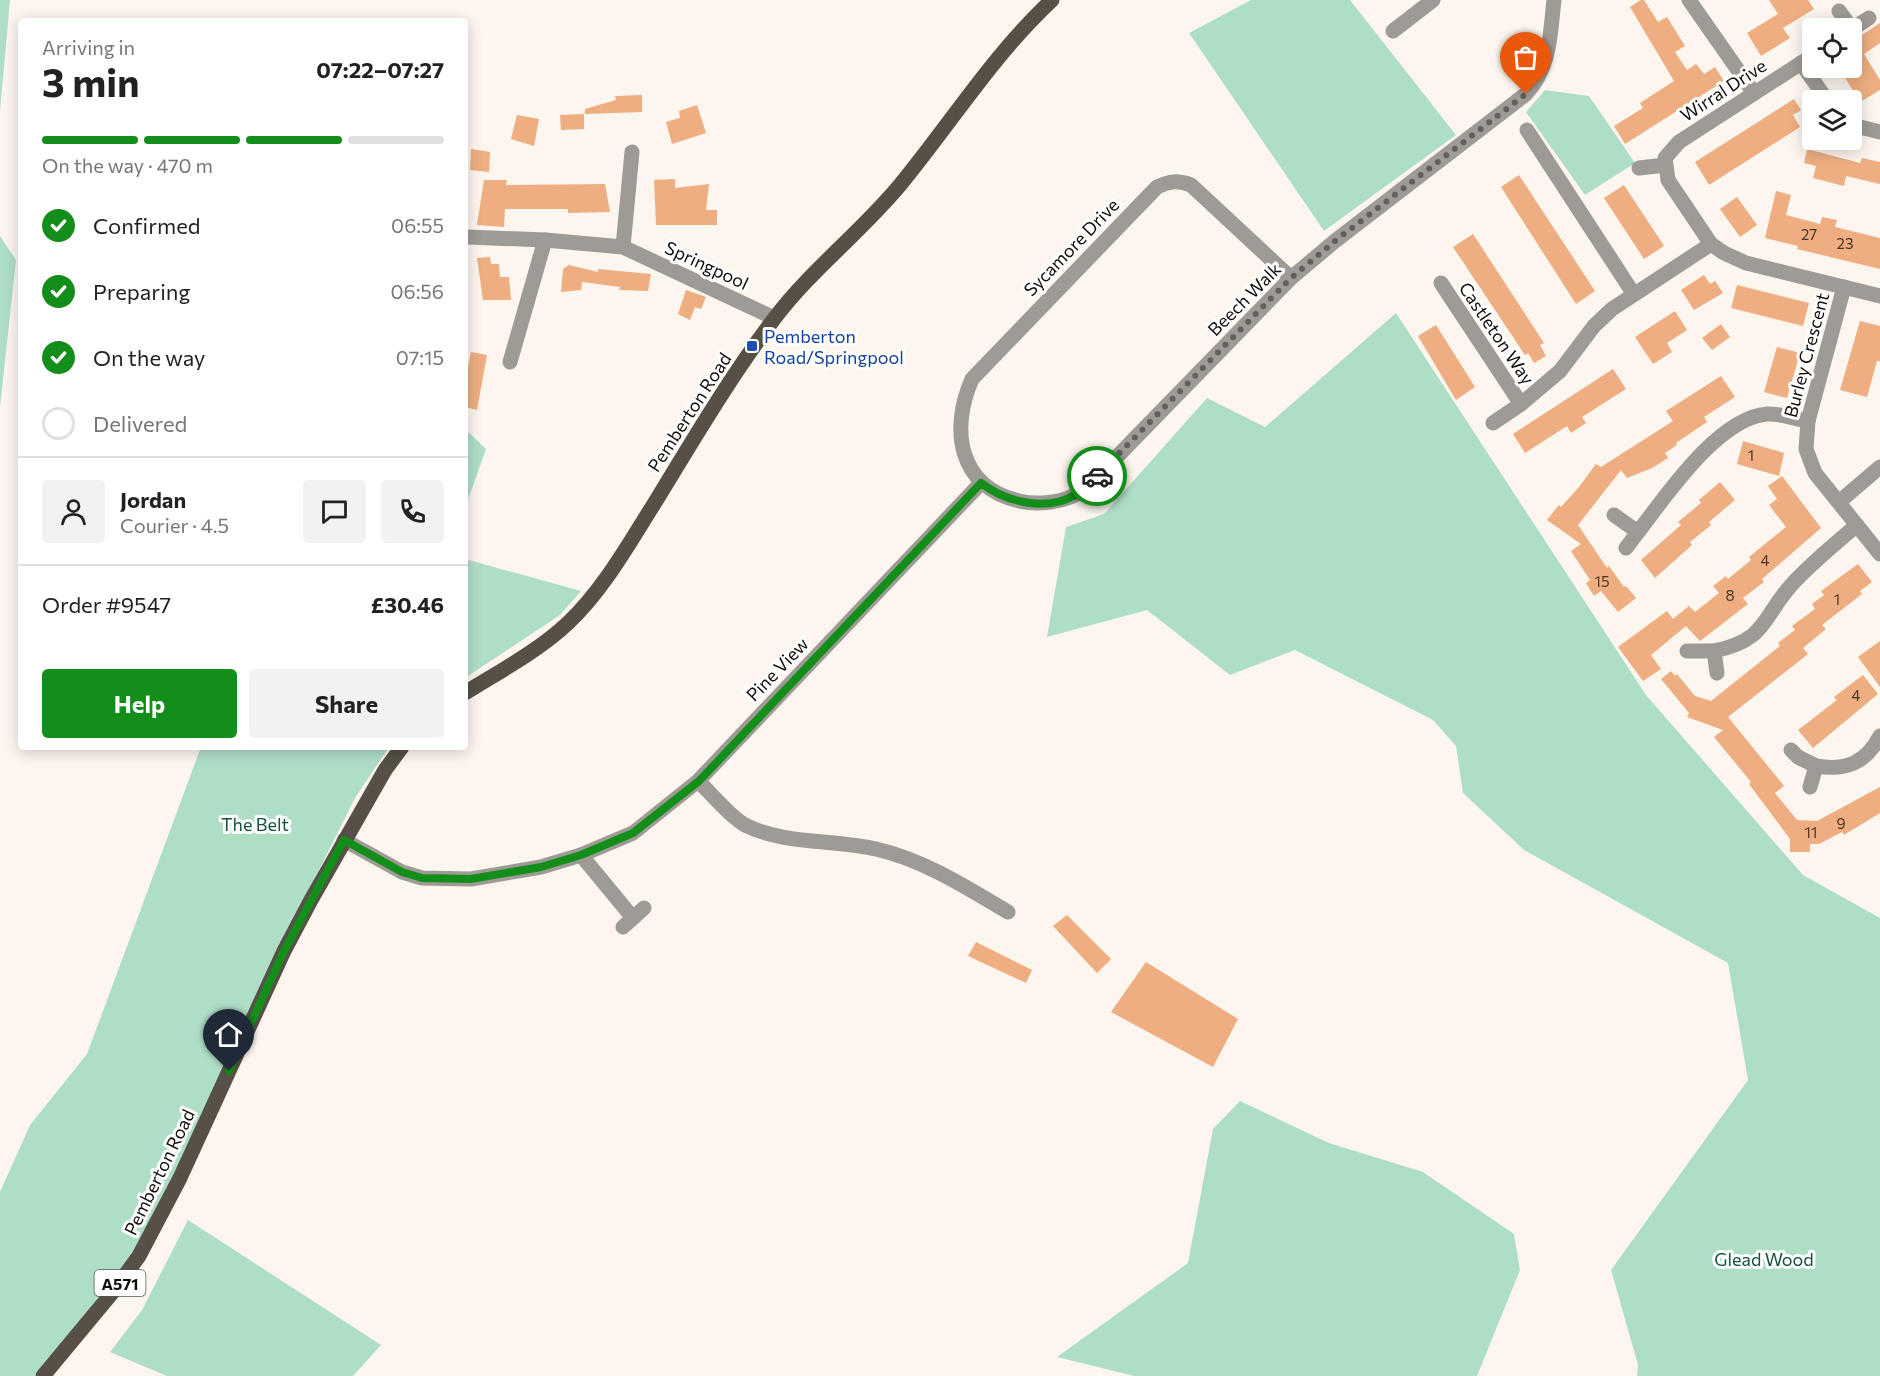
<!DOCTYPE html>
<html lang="en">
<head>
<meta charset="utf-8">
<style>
	:root { --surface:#fff; --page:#f2f2f2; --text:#222; --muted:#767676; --line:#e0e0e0; --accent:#148e1b }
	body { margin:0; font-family:Commissioner,sans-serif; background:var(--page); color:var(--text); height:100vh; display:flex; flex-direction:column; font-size:22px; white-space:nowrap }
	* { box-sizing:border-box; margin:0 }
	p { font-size:20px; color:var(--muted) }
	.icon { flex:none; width:33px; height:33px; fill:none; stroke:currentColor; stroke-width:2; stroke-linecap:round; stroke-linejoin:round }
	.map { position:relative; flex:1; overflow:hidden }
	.sheet { position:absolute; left:18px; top:18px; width:450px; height:732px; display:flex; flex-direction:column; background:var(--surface); border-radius:6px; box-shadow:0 3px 15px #0003 }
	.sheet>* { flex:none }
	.controls { position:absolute; left:1802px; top:18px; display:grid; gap:12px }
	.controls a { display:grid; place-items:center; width:60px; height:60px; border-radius:6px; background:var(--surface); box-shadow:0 3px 15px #0003; font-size:30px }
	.pin { position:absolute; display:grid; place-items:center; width:51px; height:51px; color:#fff; margin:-62px -26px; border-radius:50% 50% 50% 0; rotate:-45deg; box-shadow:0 0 6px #0007 }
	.pin .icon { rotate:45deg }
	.courier { position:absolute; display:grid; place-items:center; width:60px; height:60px; margin:-30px; border:4px solid #148e1b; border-radius:50%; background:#fff; color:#222; box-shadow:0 2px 8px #0007 }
	.overview em { font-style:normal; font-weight:700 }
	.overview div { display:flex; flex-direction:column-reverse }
	.overview { display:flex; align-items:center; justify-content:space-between; height:102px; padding:0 24px }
	h1 { font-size:39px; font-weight:700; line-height:45px }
	.bar { display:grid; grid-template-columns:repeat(4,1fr); gap:9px 6px; align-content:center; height:72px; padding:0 24px }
	.bar i { height:8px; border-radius:4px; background:var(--line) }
	.bar .on { background:var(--accent) }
	.bar p { grid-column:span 4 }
	.line { display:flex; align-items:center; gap:15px; padding:0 24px; border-top:2px solid var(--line) }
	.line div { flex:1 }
	.round { display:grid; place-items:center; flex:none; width:63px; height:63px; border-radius:6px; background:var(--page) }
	ol { padding:0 24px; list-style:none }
	li { display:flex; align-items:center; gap:18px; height:66px }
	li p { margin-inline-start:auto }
	li .icon { padding:6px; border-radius:50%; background:var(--accent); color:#fff; stroke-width:4 }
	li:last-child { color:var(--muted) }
	li i { width:33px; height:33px; border:3px solid var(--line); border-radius:50% }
	.primary-button { display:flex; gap:12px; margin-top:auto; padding:12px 24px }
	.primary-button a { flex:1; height:69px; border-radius:6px; background:var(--accent); color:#fff; font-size:24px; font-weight:700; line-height:69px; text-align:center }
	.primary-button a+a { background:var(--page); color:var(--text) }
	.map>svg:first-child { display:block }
</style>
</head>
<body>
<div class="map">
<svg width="1880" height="1376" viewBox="0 0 1880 1376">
	<rect width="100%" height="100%" fill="#fdf6ee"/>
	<g fill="#afdec7">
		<path d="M0,0H10L0,111Z"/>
		<path d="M1251,0H1350L1456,135L1324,231L1189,33Z"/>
		<path d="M1545,90L1589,96L1635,163L1585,195L1526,112Z"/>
		<path d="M0,236L16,260L0,407Z"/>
		<path d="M1396,313L1646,695L1803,875L1880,918V1376H1637L1638,1365L1611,1270L1748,1080L1728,963L1524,850L1463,793L1456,746L1433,720L1295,650L1230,675L1147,610L1047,637L1066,527L1104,514L1207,398L1265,427Z"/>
		<path d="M465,429L486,449L465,508Z"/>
		<path d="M465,559L581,591L560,615L465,678Z"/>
		<path d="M201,747H389L355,798L273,962L198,1125L137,1250L35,1376H0V1192L30,1125L87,1054Z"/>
		<path d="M1240,1101L1329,1143L1423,1172L1514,1234L1520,1270L1477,1376H1134L1057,1357L1188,1263L1213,1129Z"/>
		<path d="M188,1220L381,1345L353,1376H167L110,1352L142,1310Z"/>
	</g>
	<g fill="#eeae81">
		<path d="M1641,0H1644L1658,22L1667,17L1685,46L1675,52L1687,70L1696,64L1704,74L1715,67L1724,81L1625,144L1614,126L1643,108L1640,103L1674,81L1630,7Z"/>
		<path d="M1769,0H1808L1814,9L1783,28L1790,38L1761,56L1747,33L1778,14Z"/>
		<path d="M1880,23V43L1864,54L1880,80V90L1860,102L1839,68H1851V38L1856,39Z"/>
		<path d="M642,95V112L585,114V109L616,100L615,96Z"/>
		<path d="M1794,99L1801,110L1793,115L1800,127L1709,185L1695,162Z"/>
		<path d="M697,105L706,133L672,144L666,122L680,118L679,111Z"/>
		<path d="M584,114V129L561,130L560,115Z"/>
		<path d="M517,115L539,119L534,146L511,139Z"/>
		<path d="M471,149L490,152L489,172L470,170Z"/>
		<path d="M1807,149L1860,163L1862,158L1880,162V184L1846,176L1844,186L1813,178L1816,166L1804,163Z"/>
		<path d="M1519,175L1595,291L1576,304L1501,187Z"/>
		<path d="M675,179V188L709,184L706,210H717V225H656L654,180Z"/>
		<path d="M484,180H507L506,185L605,184L610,212L568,213V209H505L504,227L477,225Z"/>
		<path d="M1624,185L1664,246L1644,259L1604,198Z"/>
		<path d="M1776,191L1791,195L1786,215L1820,224L1822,217L1837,220L1835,227L1880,238V269L1797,249L1798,246L1765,238Z"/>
		<path d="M1737,197L1757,225L1740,237L1720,209Z"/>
		<path d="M1473,234L1544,343L1540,345L1546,356L1534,363L1528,353L1525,355L1453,247Z"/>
		<path d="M490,257L491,264H499L500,277H509L511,300H483L477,258Z"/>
		<path d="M569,265L598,272V269L651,274L648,291L619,290L620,287L582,282L581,290L561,292L563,269Z"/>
		<path d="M1704,275L1710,284L1715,281L1723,293L1694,310L1681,290Z"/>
		<path d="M1737,285L1809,303L1803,326L1731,308Z"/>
		<path d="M686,290L706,297L701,309L695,307L690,320L678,314Z"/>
		<path d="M1675,311L1687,330L1667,343L1672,352L1653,364L1635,337Z"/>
		<path d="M1860,321L1880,326V361H1877L1867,397L1840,390Z"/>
		<path d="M1721,324L1730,337L1712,350L1702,338Z"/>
		<path d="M1436,325L1475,387L1456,400L1418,336Z"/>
		<path d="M1777,347L1800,353L1787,398L1764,392Z"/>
		<path d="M471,352L487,355L477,410L465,407V382Z"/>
		<path d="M1613,369L1626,389L1582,417L1586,423L1571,433L1567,426L1525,453L1513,434Z"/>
		<path d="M1721,376L1735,397L1704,417L1707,422L1676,443L1677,445L1665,453L1668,458L1652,468L1627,478L1621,470L1578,525L1607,568L1609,566L1624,587L1626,586L1636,598L1618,612L1601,591L1594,596L1586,583L1590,580L1571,551L1581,544L1547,520L1559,505L1561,507L1579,487L1596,464L1601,467L1673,421L1666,411Z"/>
		<path d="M1743,441L1784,453L1779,476L1737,464Z"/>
		<path d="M1782,476L1821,528L1762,579L1764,582L1743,598L1748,604L1700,641L1686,626L1651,655L1661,669L1643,681L1618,647L1667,611L1673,619L1689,606L1695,612L1719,593L1713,586L1726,576L1728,579L1751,560L1749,557L1786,527L1769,505L1777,499L1768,486Z"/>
		<path d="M1720,482L1735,500L1709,522L1711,525L1690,542L1692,545L1655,578L1641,560L1681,525L1678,522L1701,503L1699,500Z"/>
		<path d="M1858,564L1872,582L1860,591L1862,594L1822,625L1826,629L1803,648L1808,654L1728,717L1784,786L1775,793L1797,820L1817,821L1880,787V813L1844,835L1842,832L1819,844H1810V852H1790V839L1749,784L1751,782L1714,737L1723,730L1687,717L1689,713L1661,679L1671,671L1675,676L1677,674L1695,696L1711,701L1780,646L1778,643L1795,630L1792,626L1815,609L1812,604L1824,595L1821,591Z"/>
		<path d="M1880,641V687L1858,657Z"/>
		<path d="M1863,675L1878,694L1813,748L1798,730L1837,700L1834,697Z"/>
		<path d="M1067,915L1111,959L1097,973L1053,926Z"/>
		<path d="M976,942L1032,970L1026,983L968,956Z"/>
		<path d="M1146,962L1238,1019L1213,1067L1111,1012Z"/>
	</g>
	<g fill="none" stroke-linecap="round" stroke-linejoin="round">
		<g stroke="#9e9a95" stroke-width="15">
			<path d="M1689,0L1754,93"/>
			<path d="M1839,11L1852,29L1869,18"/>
			<path d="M1393,31L1433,0"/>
			<path d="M1812,56L1679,142L1665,158L1668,180L1711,244L1724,253L1746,263L1880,296"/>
			<path d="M1801,63L1827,100"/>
			<path d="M1851,122L1860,127L1880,132"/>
			<path d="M1527,130L1633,293"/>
			<path d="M1639,168L1665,165"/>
			<path d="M468,237L545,240L623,247L774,318"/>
			<path d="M623,247L632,152"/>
			<path d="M1291,278L1191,185C1178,180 1170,181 1157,187L972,379C950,429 958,487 1019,501C1036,505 1057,503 1073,496C1085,491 1096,477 1105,469L1291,278L1335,241L1526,94C1551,67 1550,34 1554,0"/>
			<path d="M1441,283L1521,404L1560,371L1594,326L1612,309L1711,244"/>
			<path d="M1844,287L1808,421L1806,449L1815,473L1880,554"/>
			<path d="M510,362L545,240"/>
			<path d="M1493,423L1521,404"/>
			<path d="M1839,502L1880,467"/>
			<path d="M1614,515L1638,532L1626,548"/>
			<path d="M1638,532C1666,496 1718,418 1767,414C1780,413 1795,419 1808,421"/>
			<path d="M1687,651H1714L1717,673"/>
			<path d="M1714,651C1769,640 1762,615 1795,581C1814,561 1836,543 1857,525"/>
			<path d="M1791,750L1798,757L1816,766L1810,787"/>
			<path d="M1816,766C1846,771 1866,763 1880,736"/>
			<path d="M698,781C711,793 730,817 745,825C785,845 833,839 876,849C924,860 966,887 1008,912"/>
			<path d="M344,840L402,872L422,878L471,879L541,867L581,855L633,833L698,781L981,483"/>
			<path d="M581,855L633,918"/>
			<path d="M623,927L644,908"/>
		</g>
		<g stroke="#565046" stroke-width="15">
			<path d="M465,693C500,671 537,652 568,623C603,590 628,545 654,504C692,442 730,377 774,319C811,270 861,232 900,185C951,123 993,55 1052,0"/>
			<path d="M43,1376L112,1293L139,1256L180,1178L284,951L311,900L385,770L402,747"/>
		</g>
	</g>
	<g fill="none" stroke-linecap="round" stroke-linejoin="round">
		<path stroke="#645f5a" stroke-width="6" stroke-dasharray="0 10.8" d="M1097,476L1291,278L1335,241L1526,94"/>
		<path stroke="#148e1b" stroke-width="8" d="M229,1071L284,951L344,840L402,872L422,878L471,879L541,867L581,855L633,833L699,781L981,483C1006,502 1046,512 1075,495C1083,491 1090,482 1097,476"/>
	</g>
	<rect fill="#1a4fb4" stroke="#fff" stroke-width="2" x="746" y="340" width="12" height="12" rx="3"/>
	<g text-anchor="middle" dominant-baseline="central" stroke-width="6" stroke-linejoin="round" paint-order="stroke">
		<g font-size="15" fill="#493628">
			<text x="1809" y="234">27</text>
			<text x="1845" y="243">23</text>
			<text x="1751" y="455">1</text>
			<text x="1765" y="560">4</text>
			<text x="1602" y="581">15</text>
			<text x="1730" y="595">8</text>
			<text x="1837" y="599">1</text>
			<text x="1856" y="695">4</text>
			<text x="1841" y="823">9</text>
			<text x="1811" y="832">11</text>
		</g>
		<rect fill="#fff" stroke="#595654" stroke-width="1.5" x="94.5" y="1270" width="51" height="26" rx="4.5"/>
		<g font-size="16" font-weight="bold" fill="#120e0a">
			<text x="120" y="1283">A571</text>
		</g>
		<g font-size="18" fill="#120e0a" stroke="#fff">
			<text transform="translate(1723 90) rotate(-33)">Wirral Drive</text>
			<text transform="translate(1071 247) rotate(-46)">Sycamore Drive</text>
			<text transform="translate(707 265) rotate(25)">Springpool</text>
			<text transform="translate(1244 299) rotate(-45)">Beech Walk</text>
			<text transform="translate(1497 333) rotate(56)">Castleton Way</text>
			<text transform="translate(1806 355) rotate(-75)">Burley Crescent</text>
			<text transform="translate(689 412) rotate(-57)">Pemberton Road</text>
			<text transform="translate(777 669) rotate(-46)">Pine View</text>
			<text transform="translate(159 1172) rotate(-64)">Pemberton Road</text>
		</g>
		<g font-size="18" fill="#164399" stroke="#fff" text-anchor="start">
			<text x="764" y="336">Pemberton<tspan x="764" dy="21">Road/Springpool</tspan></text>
		</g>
		<g font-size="18" fill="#14543c" stroke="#fff">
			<text x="255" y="824">The Belt</text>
			<text x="1764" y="1259">Glead Wood</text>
		</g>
	</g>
</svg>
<div class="controls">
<a><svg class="icon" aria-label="locate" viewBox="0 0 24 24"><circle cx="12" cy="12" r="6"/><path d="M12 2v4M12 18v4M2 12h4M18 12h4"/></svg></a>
<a><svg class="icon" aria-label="layers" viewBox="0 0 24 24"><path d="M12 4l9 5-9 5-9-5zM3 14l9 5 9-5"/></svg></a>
</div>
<div class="pin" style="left:1526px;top:94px;background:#ea580c"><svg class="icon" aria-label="bag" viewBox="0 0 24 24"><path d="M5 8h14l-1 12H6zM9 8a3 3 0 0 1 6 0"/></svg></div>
<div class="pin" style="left:229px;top:1071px;background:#1f2937"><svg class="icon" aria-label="home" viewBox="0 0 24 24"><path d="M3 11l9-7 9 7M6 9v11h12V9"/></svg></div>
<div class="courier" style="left:1097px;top:476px"><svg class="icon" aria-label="car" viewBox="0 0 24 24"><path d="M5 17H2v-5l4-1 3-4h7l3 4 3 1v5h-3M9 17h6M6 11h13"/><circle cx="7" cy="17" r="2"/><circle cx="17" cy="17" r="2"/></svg></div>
<section class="sheet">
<div class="overview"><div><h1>3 min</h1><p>Arriving in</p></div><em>07:22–07:27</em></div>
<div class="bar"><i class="on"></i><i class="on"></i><i class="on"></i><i></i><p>On the way · 470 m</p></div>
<ol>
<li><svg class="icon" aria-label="check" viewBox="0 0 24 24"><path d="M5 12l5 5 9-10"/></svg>Confirmed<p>06:55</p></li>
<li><svg class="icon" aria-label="check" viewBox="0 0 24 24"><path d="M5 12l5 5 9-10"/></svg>Preparing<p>06:56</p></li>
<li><svg class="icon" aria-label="check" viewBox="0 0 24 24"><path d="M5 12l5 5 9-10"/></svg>On the way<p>07:15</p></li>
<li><i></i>Delivered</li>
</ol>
<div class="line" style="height:108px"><a class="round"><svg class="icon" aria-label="person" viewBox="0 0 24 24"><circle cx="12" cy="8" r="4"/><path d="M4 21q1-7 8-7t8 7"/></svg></a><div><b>Jordan</b><p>Courier · 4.5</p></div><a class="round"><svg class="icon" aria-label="chat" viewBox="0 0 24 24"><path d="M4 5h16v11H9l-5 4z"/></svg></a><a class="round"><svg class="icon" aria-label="phone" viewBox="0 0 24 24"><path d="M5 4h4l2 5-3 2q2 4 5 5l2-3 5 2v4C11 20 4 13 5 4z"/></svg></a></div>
<div class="line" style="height:78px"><div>Order #9547</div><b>£30.46</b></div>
<div class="primary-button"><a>Help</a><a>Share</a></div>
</section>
</div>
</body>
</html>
